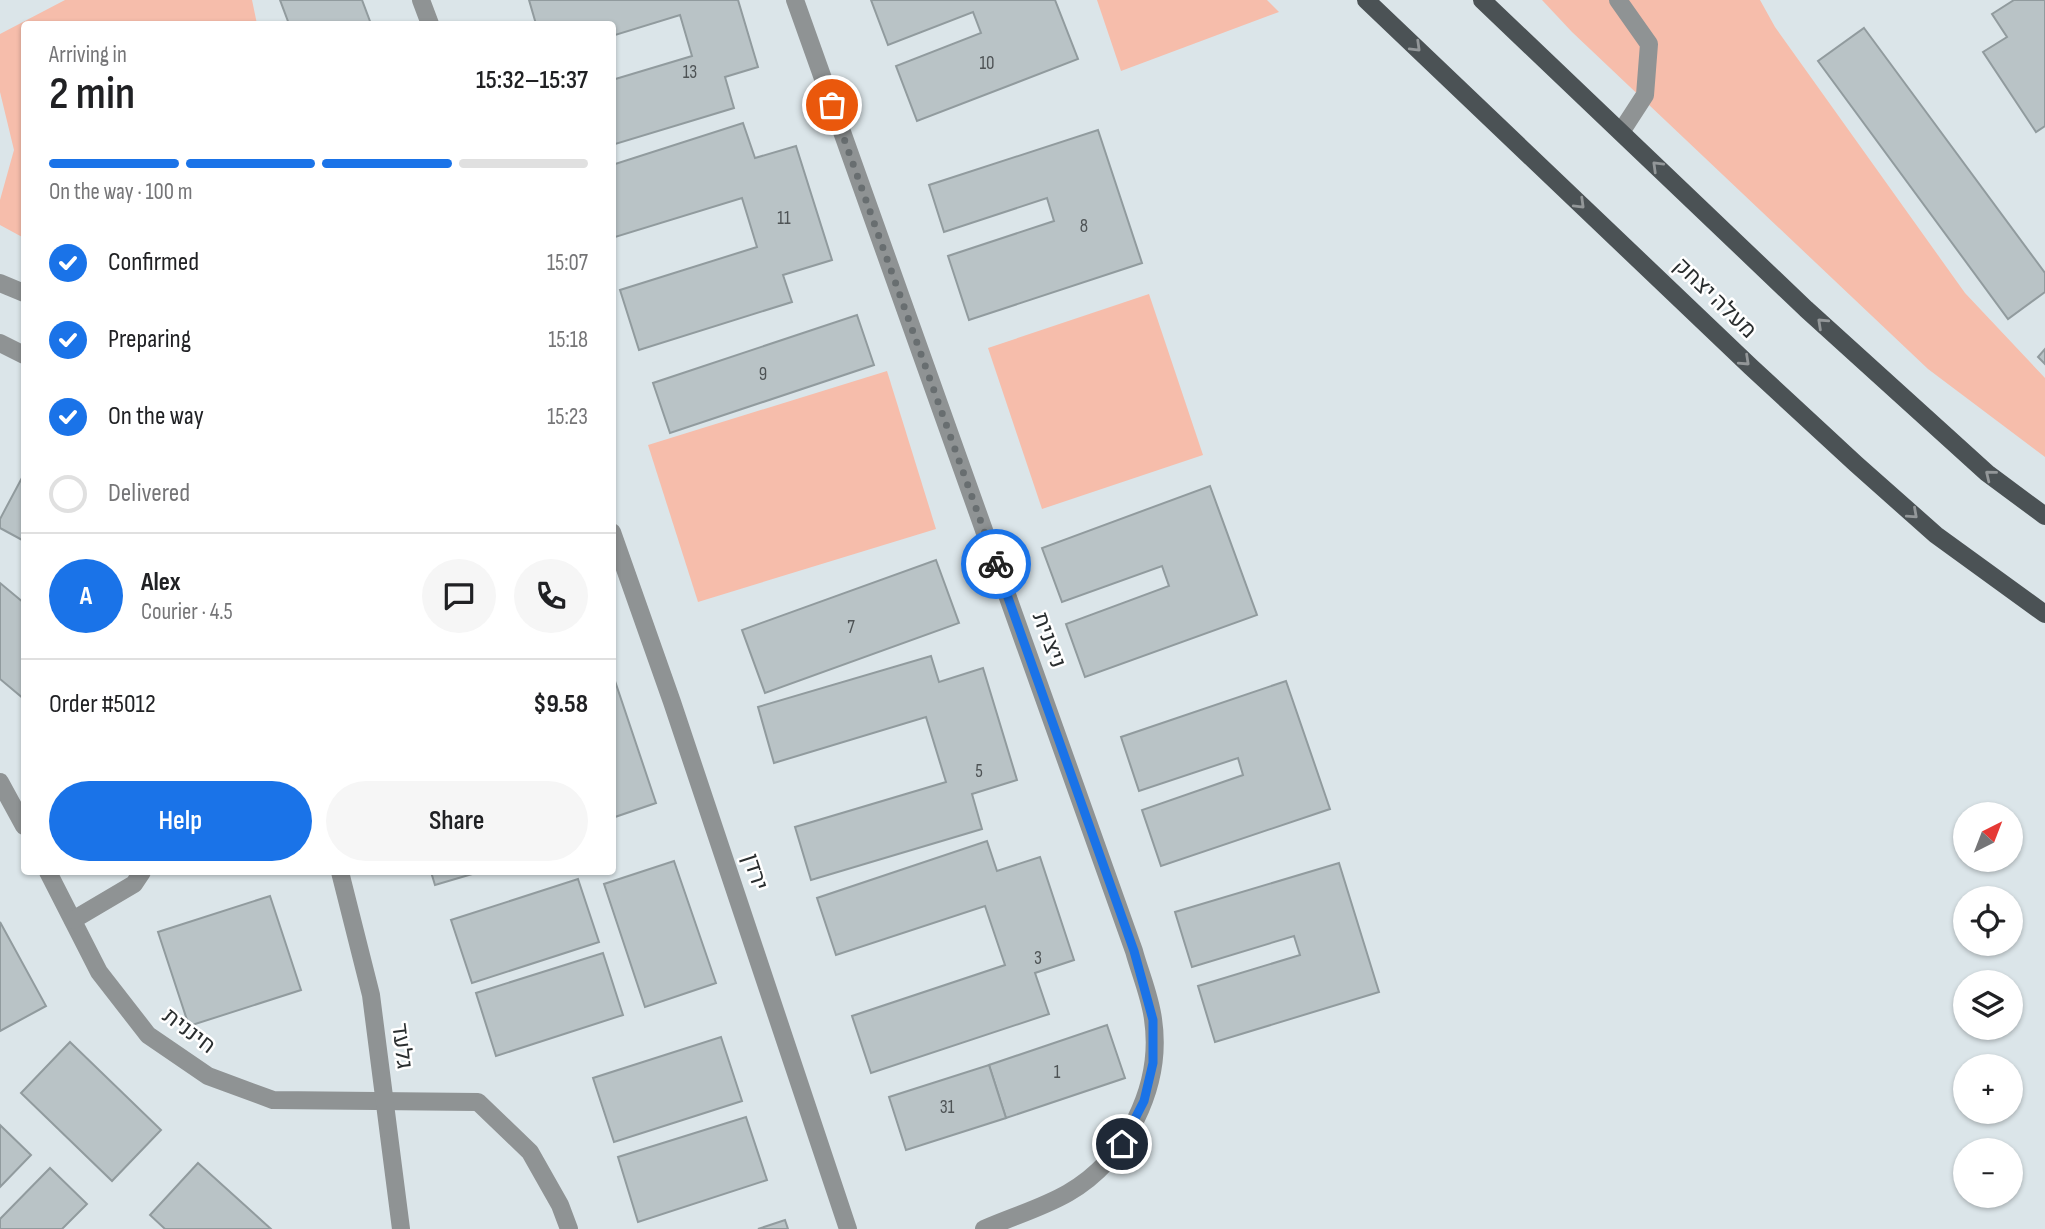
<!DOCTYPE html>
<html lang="en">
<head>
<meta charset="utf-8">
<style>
	:root { --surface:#fff; --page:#f6f6f6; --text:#202124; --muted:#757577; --line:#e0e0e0; --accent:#1a73e8 }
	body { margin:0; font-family:"Sofia Sans Condensed",Heebo,sans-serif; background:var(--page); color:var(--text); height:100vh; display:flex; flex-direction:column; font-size:26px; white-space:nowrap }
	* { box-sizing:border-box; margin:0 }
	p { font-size:23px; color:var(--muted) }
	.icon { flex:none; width:38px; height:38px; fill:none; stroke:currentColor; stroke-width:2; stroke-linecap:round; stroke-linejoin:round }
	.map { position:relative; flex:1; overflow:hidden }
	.panel { position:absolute; left:21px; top:21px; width:595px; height:854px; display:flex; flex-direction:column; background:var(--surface); border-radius:7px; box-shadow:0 2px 5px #0004 }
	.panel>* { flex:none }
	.needle { width:46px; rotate:42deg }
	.tools { position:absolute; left:1953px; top:802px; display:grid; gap:14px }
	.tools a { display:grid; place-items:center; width:70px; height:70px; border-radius:50%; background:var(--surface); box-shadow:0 2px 5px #0004; font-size:35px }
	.pin { position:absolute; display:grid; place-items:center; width:60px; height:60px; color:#fff; margin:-30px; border:4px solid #fff; border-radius:50%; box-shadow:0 2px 7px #0007 }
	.courier { position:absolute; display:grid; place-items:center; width:70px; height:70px; margin:-35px; border:5px solid #1a73e8; border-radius:50%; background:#fff; color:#222; box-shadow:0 2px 9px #0007 }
	.headline em { font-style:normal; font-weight:600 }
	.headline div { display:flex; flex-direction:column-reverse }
	.headline { display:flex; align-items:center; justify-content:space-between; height:119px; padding:0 28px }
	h1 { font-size:46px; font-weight:600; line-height:52px }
	.bar { display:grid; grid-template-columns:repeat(4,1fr); gap:10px 7px; align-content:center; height:84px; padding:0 28px }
	.bar i { height:9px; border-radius:5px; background:var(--line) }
	.bar .on { background:var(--accent) }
	.bar p { grid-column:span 4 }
	.line { display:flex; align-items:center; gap:18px; padding:0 28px; border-top:2px solid var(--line) }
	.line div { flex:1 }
	.round { display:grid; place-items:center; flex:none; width:74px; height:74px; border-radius:37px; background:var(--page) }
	ol { padding:0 28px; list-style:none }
	li { display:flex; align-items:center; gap:21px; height:77px }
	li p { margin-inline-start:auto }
	li .icon { padding:7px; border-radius:50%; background:var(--accent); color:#fff; stroke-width:4 }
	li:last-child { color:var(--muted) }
	li i { width:38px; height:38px; border:4px solid var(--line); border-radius:50% }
	.action { display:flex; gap:14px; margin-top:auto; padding:14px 28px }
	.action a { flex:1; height:80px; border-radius:42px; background:var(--accent); color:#fff; font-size:28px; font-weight:600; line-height:80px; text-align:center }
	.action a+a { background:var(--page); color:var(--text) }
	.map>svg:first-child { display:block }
</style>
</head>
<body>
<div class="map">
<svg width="2045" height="1229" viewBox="0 0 2045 1229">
	<rect width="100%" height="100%" fill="#dbe5e9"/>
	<g fill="#f6bdab">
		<path d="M65,0H252L257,24H24V238L0,225V200L14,150L0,92V34Z"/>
		<path d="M1097,0H1267L1279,12L1121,71Z"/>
		<path d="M1542,0H1760L1775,27L1965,293L2045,378V457L1928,369L1572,32Z"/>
		<path d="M1149,294L1203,455L1042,509L988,348Z"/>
		<path d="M887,371L936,529L698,602L648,445Z"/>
	</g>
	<g fill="#b9c3c6" stroke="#919b9e" stroke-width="2">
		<path d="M280,0H362L371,24H289Z"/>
		<path d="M529,0H738L758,67L725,77L734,108L612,145V80L692,56L680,15L612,36V24H536Z"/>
		<path d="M871,0H1055L1078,59L917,121L896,66L981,33L973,12L888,45Z"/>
		<path d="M2014,0H2045V126L2036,132L1983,52L2007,37L1992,14Z"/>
		<path d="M1864,28L2045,273V292L2008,319L1818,61Z"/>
		<path d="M743,123L755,158L796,146L832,260L783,275L792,302L639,350L620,290L757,247L742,198L612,238V165Z"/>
		<path d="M1098,130L1142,263L969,320L948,256L1054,221L1047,198L944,232L929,185Z"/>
		<path d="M857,315L874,365L670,433L653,383Z"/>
		<path d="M2045,349V364L2038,357Z"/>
		<path d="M24,474V541L0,528V519Z"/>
		<path d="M1210,486L1257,615L1085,677L1066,624L1169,586L1162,566L1062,602L1042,548Z"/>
		<path d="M936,560L959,623L765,693L742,630Z"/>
		<path d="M0,583L24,603V699L0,679Z"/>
		<path d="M931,656L939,682L983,668L1017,780L972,794L982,829L811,880L795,827L946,782L926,717L774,763L758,707Z"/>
		<path d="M615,681L656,803L612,818V682Z"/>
		<path d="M1286,681L1330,809L1161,866L1142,810L1243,775L1238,758L1139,791L1121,737Z"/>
		<path d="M987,841L997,871L1040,857L1074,960L1035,973L1049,1014L871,1073L852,1016L1005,965L985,906L836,955L817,898Z"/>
		<path d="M674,861L716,983L645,1007L604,884Z"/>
		<path d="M1339,863L1379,992L1215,1042L1198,986L1300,955L1294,936L1192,967L1175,912Z"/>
		<path d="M431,872H479L435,885Z"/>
		<path d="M578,879L599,942L472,983L451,920Z"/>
		<path d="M270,896L301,990L189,1026L158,932Z"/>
		<path d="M0,922L46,1006L0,1031Z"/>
		<path d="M603,953L623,1015L496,1056L476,993Z"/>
		<path d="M1107,1025L1125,1078L1006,1118L989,1065Z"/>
		<path d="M721,1037L742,1101L614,1142L593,1078Z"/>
		<path d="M70,1042L161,1130L112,1181L21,1093Z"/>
		<path d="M989,1065L1006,1118L906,1150L889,1097Z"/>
		<path d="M746,1117L767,1180L638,1222L618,1157Z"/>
		<path d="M0,1125L31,1155L0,1187Z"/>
		<path d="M198,1163L271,1229H165L150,1215Z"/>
		<path d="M50,1168L87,1204L62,1229H0V1219Z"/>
		<path d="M785,1220L788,1229H758Z"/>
	</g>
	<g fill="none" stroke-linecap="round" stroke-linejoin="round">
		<g stroke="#8f9394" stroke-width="18">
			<path d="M421,0L430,24"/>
			<path d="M795,0L1134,951C1140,973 1150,996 1153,1019C1163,1086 1126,1160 1068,1193C1042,1208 1011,1217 984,1229"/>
			<path d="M1618,0L1649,44L1645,95L1621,132"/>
			<path d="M0,283L24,293"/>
			<path d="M0,343L24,355"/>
			<path d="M612,532L672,702L848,1229"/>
			<path d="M0,782L24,826"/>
			<path d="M48,872L99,972L148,1035L208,1076L273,1100L478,1102L530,1152L560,1205L569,1229"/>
			<path d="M340,872L371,995L401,1229"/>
			<path d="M73,920L134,884L142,872"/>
		</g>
		<g stroke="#4b5255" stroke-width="18">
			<path d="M1366,0L1751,367L1856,464L1936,535L2045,614"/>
			<path d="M1482,0L1806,309L1987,473L2045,516"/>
		</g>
	</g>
	<defs><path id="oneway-chevron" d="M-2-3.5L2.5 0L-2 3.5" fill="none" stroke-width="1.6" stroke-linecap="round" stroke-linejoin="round" transform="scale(1.75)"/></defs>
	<g stroke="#939799">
		<use href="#oneway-chevron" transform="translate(1416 47) rotate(44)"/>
		<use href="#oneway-chevron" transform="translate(1657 166) rotate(-136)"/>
		<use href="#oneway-chevron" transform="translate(1580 204) rotate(44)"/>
		<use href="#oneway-chevron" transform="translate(1822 323) rotate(-137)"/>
		<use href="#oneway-chevron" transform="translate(1745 361) rotate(43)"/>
		<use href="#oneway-chevron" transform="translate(1990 475) rotate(-141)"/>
		<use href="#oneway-chevron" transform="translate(1913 514) rotate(42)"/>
	</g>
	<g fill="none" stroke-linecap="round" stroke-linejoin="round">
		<path stroke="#686e70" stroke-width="7" stroke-dasharray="0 12.6" d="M832,105L996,564"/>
		<path stroke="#1a73e8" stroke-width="9" d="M996,564L1134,951L1153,1020V1063L1144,1101L1122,1144"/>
	</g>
	<g text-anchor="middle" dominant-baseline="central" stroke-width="5" stroke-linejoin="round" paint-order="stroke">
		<g font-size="19" fill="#4e5355">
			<text x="987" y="63">10</text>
			<text x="690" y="72">13</text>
			<text x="784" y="218">11</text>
			<text x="1084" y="226">8</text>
			<text x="763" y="374">9</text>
			<text x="851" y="627">7</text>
			<text x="979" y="771">5</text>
			<text x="1038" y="958">3</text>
			<text x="1057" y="1072">1</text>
			<text x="947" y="1107">31</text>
		</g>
		<g font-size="23" fill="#2a2e2f" stroke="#fff">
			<text transform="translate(1715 298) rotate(44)">מעלה יצחק</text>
			<text transform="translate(1049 640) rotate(70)">ניצנית</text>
			<text transform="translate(755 872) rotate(72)">ירדן</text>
			<text transform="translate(189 1031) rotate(37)">חיננית</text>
			<text transform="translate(402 1046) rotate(83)">גלעד</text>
		</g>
	</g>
</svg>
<div class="tools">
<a><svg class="needle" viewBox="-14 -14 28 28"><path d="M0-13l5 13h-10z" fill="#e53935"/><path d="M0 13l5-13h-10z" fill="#757577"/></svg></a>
<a><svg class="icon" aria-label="locate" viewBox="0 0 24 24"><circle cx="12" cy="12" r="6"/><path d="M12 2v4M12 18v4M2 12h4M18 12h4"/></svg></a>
<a><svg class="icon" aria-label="layers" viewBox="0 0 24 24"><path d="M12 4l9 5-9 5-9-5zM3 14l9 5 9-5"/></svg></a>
<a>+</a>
<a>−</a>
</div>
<div class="pin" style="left:832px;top:105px;background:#ea580c"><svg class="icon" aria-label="bag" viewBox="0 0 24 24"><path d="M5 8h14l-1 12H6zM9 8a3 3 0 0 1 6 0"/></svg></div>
<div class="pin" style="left:1122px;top:1144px;background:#1f2937"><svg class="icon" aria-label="home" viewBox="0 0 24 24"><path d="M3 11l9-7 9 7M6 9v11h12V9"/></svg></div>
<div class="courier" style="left:996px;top:564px"><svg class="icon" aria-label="bike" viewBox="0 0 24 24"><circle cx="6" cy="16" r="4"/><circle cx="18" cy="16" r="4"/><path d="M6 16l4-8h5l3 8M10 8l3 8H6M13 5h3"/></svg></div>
<section class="panel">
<div class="headline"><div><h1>2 min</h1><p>Arriving in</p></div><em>15:32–15:37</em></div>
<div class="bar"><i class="on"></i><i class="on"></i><i class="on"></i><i></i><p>On the way · 100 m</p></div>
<ol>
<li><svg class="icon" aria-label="check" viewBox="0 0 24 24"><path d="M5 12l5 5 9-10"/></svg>Confirmed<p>15:07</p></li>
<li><svg class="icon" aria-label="check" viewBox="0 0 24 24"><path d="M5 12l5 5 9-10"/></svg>Preparing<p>15:18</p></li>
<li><svg class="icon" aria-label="check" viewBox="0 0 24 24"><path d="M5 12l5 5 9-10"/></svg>On the way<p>15:23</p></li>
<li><i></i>Delivered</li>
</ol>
<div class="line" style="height:126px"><b class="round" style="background:var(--accent);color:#fff">A</b><div><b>Alex</b><p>Courier · 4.5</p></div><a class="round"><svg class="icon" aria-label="chat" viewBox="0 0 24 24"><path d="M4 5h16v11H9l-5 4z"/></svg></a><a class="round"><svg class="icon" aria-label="phone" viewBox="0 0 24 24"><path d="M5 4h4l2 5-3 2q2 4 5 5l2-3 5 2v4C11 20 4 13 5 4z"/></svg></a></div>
<div class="line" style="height:91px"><div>Order #5012</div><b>$9.58</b></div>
<div class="action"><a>Help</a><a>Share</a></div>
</section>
</div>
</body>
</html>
